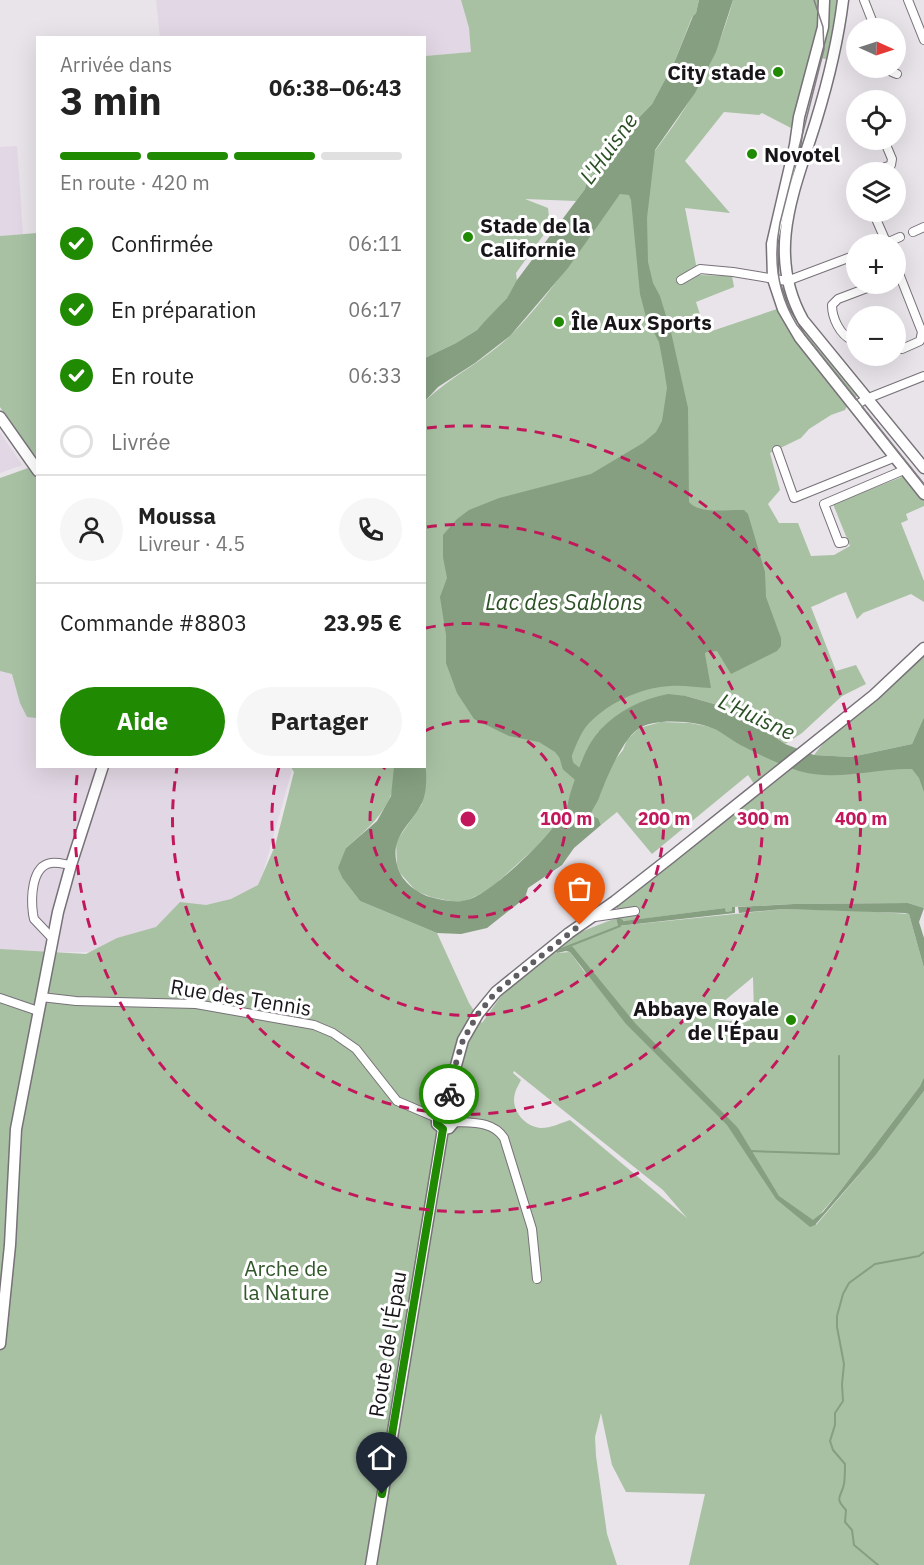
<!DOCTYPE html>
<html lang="fr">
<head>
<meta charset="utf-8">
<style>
	:root { --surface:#fff; --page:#f6f6f6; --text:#222; --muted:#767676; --line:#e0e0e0; --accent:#218a03 }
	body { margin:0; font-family:"IBM Plex Sans",sans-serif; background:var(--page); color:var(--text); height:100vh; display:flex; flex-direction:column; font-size:22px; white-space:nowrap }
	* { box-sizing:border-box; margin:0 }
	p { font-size:20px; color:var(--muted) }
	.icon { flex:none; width:33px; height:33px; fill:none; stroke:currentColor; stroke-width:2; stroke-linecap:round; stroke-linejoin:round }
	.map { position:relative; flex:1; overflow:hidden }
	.side { position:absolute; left:36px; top:36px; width:390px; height:732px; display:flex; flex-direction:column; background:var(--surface); border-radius:0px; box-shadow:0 6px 24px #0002 }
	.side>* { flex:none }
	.needle { width:39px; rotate:93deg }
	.fabs { position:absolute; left:846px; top:18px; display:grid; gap:12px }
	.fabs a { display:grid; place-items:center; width:60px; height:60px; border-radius:50%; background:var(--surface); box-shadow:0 6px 24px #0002; font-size:30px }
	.pin { position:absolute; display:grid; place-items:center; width:51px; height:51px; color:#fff; margin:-62px -26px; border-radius:50% 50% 50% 0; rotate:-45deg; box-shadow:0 0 6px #0007 }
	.pin .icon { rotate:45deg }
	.courier { position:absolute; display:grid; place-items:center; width:60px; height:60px; margin:-30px; border:4px solid #218a03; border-radius:50%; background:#fff; color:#222; box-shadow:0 2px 8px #0007 }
	.headline em { font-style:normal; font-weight:700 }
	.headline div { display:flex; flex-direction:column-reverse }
	.headline { display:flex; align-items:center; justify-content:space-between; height:102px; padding:0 24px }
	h1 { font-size:39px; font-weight:700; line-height:45px }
	.bar { display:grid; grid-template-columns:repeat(4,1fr); gap:9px 6px; align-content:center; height:72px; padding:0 24px }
	.bar i { height:8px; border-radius:4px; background:var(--line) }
	.bar .selected { background:var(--accent) }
	.bar p { grid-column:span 4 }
	.line { display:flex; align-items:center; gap:15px; padding:0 24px; border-top:2px solid var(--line) }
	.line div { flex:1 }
	.round { display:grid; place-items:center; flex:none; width:63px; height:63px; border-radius:32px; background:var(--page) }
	ol { padding:0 24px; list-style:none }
	li { display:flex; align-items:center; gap:18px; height:66px }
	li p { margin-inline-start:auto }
	li .icon { padding:6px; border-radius:50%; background:var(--accent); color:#fff; stroke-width:4 }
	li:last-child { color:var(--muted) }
	li i { width:33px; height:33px; border:3px solid var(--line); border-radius:50% }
	.button { display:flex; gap:12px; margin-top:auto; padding:12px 24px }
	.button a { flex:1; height:69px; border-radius:36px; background:var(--accent); color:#fff; font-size:24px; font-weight:700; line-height:69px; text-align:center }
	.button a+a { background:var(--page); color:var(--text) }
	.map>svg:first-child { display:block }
</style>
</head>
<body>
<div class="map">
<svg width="924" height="1565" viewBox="0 0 924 1565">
	<rect width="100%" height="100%" fill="#e9e3ea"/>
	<g fill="#e2d7e4">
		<path d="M156,0H461L469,28L472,52L425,56L424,38L160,37Z"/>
		<path d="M17,146L23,234L0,236V147Z"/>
		<path d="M0,432L22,465L0,473Z"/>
		<path d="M37,471L38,766H289L292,770L259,887L157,932L102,952H56L46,955L0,957V478Z"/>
	</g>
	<g fill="#a8c1a3" fill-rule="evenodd">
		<path d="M461,0H699L696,13L692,17L674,63L652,104L628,129L605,161L587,181L585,189L576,201L525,199L548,208L550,226L516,273L517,281L507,298L477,330L456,343L425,358V56L471,52L469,28Z"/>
		<path d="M733,0H819L820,22L793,129L762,113L759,115L724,112L685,161L730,213L685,208L698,275L732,276L734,287L696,302L706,333L777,309L797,341L847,406L845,410L831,415L809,429L801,438L770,453L780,490L768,504L779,523H798L811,556L834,555L850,546L833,504L907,475L924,497V506L906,514L908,520L901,523L924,581V602L911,594L863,613L857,619L846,592C833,596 823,603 811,607L836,671L856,665L866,684L842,696L802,733L785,744L735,710L686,696L598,732L582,760L566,808L554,827L535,848L490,889L466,901H450L431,897L416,891L400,873L397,865L396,842L422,804L425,765V401C450,377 482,362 508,338C551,295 584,243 619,194C630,180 642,166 654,152C691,104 717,59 733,0Z"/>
		<path d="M827,0H840L829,60L817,57Z"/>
		<path d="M37,233V465L0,407V236Z"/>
		<path d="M782,288H785L858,394L856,397L852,398L793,321L780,291Z"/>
		<path d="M34,466L37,471V718L27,717L20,703L12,674L0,671V478Z"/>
		<path d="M924,655V717L912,744L851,757L814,755L829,736Z"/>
		<path d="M661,722L690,723L711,727L806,763L906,756L924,739V908L908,903L794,904L733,907V911L726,912L725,908L626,921L620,920L615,901L757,788L748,775L652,854L617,812L601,825L598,818L590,816L615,760L623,750L627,740L639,728Z"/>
		<path d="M290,766L394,767C399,803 370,827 346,848L343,879L360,901L437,933L469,1003L482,1023L501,996L554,950L557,953L570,952L586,974L572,946L557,951L555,947L573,935L616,918L618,926L783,909L863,911L909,914L924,968V1077L920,1086L841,1190L816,1219V1225L875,1156L924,1091V1565H689L705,1494L626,1492L612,1465L601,1413L595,1437L596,1456L607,1534L617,1565H0V949L86,954L117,938L156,927L180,902L206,905L231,899L258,885L275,846L294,772ZM753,977L754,1013L750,1012L749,1014L750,1020L745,1022L719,1020L717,1007ZM514,1071L663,1190L687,1218L570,1120C561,1123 551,1128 541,1128C525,1127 510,1110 515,1093C516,1089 519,1084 521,1080L513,1073Z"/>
	</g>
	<g fill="#859f80">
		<path d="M699,0H733L716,52L695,93L655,150L647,218L648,262L653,283L660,296L671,332L688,408L689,502C700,515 729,509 744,510L748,514L765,572L766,597L781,638V646L777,651L731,674L717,651L706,652L705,654L711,688C697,688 684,685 670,686C641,687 603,705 585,728C577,740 573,753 568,766H566L555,752L539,742L509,736L474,719L457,693L446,663V635L440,597L447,578L443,557V535L457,519L469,510L499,498L591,474L643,443L656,432L662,421L667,388L664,369L659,342L646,317L640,294L631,200L629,195L620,194L568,268L510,336L475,363L438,387L425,401V358L456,343L477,330L485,321L507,298L517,280L585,189L587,181L605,161L628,129L652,104L674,63L693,16L696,13Z"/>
		<path d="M668,694L686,696L735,710L785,744L814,755L851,757L912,744L924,717V792L919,778L912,769C874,768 837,782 799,771C783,766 751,751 737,743C730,739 724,734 717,730C699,721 655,717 638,729C622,740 607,778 600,795C598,803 592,808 591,816L598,818L601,825L574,848L562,865L528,888L525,898L487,928L461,934L437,933L360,901L343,879L338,868L346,848L377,821L391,796L394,767L424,766L425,763C427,774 427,792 422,803C410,827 388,837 398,868C402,882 417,893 430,897C441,900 456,903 467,900C491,895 555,832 566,809C568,803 569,797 571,791C578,770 585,747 600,730C618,711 642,699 668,694Z"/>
		<path d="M908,903L924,908L919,922L924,938V968L909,914L905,913L783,909L739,913L738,907L794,904Z"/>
		<path d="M732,907H735V913L618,926L616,918H620L624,921L725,908L726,912L732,911Z"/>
		<path d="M572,946L635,1023L738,1128L779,1196L813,1220L823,1212L841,1190L920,1086L924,1077V1091L875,1156L815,1225L810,1227L776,1199L727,1125L626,1024L570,952L566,951L557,953L554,948L555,947L558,951Z"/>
	</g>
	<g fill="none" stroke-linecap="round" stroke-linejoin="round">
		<g stroke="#859f80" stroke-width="2">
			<path d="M559,950L620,926"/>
			<path d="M750,1151L839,1154V1056"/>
			<path d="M878,1565L854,1545L852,1530L845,1522L846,1510C834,1497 841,1498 844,1484C845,1477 845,1470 845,1464L833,1450L830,1441L835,1425V1413L843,1401L842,1384L844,1364L837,1327V1316L843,1294L849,1283L875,1264L919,1256L924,1252"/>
		</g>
		<path stroke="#859f80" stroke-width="12" d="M564,751L568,766L588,783"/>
		<g stroke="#777178" stroke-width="10">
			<g id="street">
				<path d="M864,0L875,28"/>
				<path d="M908,0L924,40"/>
				<path d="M890,68L892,72L897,74"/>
				<path d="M873,172L891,165L892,159L884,140"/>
				<path d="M873,212L887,244"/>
				<path d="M913,232L924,227"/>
				<path d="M884,244L900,237"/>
				<path d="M896,266L922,332L920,341L902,349L896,344"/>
				<path d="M681,280L700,269L733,272L787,281L856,255"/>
				<path d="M856,339L852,340C840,335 832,318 832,305L838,299L867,288L869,284"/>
				<path d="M855,406L866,399L924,376"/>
				<path d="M777,450L794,498L893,458"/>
				<path d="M844,542L839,543L824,504L904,470"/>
				<path d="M595,917L635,911"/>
				<path d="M52,938L34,919L33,914C31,899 31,866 51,863C57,862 64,864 71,865"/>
				<path d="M41,997L76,1001L196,1004L314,1025L333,1033L356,1049L397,1101L437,1118"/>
				<path d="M0,998L38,1011"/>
				<path d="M454,1122C473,1123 493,1121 504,1138L532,1229L537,1279"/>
			</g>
		</g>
		<g stroke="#777178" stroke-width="13">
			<g id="secondary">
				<path d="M824,0L823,27L799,117L795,145L772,244L773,279L783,309L800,338L924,494"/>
				<path d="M843,0C838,41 828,82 816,121C795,189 765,252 803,320L924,468"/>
				<path d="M0,417L38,471"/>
				<path d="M447,1111L452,1080L463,1040L478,1014L496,992L569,933L615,901L670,858L874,695L924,648"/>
				<path d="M443,1129L449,1128L454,1122L453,1116L447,1111"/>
				<path d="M443,1129L437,1124V1118L440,1113L447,1111"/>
				<path d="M0,1344L10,1245L16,1129L58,912L71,865L103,766"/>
				<path d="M371,1565L443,1129"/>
			</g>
		</g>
		<use href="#street" stroke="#fff" stroke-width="8"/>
		<use href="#secondary" stroke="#fff" stroke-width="10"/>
		<path stroke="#827e83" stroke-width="1.5" d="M814,0L823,27L824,49L780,223C773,259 777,293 797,325L924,484"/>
	</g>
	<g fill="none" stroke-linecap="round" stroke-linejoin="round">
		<path stroke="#605d62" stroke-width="6" stroke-dasharray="0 10.8" d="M449,1094L456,1063L463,1040L478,1014L496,992L580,925"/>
		<path stroke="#218a03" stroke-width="8" d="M382,1494L442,1135L443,1129L437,1124V1118L440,1113L447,1112L449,1094"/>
	</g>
	<g fill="none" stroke="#c2185b" stroke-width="3" stroke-dasharray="10 8">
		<path d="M425 731A98 98 0 1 1 385 767"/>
		<path d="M426 628A196 196 0 1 1 279 767"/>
		<path d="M427 527A295 295 0 1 1 177 768"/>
		<path d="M427 428A393 393 0 1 1 78 768"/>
	</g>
	<g fill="#218a03" stroke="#fff" stroke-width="2">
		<circle cx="778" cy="72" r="6"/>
		<circle cx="752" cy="154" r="6"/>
		<circle cx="468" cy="237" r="6"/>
		<circle cx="559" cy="322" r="6"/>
		<circle cx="791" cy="1020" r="6"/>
	</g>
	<g text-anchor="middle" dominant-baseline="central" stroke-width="6" stroke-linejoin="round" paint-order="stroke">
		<g font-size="21" font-weight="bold" fill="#171518" stroke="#fff" text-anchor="start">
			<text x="766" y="72" text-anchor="end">City stade</text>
			<text x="764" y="154">Novotel</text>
			<text x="480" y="225">Stade de la<tspan x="480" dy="24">Californie</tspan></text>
			<text x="571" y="322">Île Aux Sports</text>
			<text x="779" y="1008" text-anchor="end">Abbaye Royale<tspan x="779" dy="24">de l'Épau</tspan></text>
		</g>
		<g font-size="21" fill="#171518" stroke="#fff">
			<text transform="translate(241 997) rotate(9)">Rue des Tennis</text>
			<text transform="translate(387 1344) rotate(-81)">Route de l'Épau</text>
		</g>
		<g font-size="21" fill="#31572a" stroke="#fff">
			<text x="286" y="1268">Arche de<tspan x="286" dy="24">la Nature</tspan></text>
		</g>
		<g font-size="22" font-style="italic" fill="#2a5024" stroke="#fff">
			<text transform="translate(608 148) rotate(-54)">L'Huisne</text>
			<text x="564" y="601">Lac des Sablons</text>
			<text transform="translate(757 716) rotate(25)">L'Huisne</text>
		</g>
	</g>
	<circle cx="468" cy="819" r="9" fill="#c2185b" stroke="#fff" stroke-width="3"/>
	<g font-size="18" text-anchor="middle" font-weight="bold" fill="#c2185b" stroke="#fff" stroke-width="6" stroke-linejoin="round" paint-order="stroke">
		<text x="566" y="825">100 m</text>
		<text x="664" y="825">200 m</text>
		<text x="763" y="825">300 m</text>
		<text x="861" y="825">400 m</text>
	</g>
</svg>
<div class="fabs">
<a><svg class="needle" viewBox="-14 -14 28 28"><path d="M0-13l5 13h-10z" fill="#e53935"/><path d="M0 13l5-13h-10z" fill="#767676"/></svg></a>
<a><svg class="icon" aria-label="locate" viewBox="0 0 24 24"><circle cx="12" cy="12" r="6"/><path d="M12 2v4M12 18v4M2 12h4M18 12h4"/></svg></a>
<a><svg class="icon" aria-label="layers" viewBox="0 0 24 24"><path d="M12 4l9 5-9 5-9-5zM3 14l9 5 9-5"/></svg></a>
<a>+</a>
<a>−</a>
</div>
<div class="pin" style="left:580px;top:925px;background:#ea580c"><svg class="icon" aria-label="bag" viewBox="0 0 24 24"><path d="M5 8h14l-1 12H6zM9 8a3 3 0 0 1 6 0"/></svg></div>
<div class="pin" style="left:382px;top:1494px;background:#1f2937"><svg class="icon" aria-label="home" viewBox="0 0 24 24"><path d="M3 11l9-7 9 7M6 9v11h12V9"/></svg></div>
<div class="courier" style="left:449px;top:1094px"><svg class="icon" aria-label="bike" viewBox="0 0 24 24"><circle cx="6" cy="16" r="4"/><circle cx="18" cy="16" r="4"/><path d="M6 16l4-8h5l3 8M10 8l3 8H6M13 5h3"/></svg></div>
<section class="side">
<div class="headline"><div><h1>3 min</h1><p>Arrivée dans</p></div><em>06:38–06:43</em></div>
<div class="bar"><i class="selected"></i><i class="selected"></i><i class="selected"></i><i></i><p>En route · 420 m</p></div>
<ol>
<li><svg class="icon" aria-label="check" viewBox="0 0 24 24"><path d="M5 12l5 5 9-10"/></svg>Confirmée<p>06:11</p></li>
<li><svg class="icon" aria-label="check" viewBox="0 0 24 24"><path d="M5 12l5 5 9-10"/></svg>En préparation<p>06:17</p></li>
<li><svg class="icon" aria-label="check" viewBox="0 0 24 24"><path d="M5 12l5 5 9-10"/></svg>En route<p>06:33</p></li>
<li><i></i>Livrée</li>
</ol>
<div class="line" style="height:108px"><a class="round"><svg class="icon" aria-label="person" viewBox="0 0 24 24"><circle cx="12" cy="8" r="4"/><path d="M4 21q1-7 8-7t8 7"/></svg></a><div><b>Moussa</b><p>Livreur · 4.5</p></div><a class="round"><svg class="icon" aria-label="phone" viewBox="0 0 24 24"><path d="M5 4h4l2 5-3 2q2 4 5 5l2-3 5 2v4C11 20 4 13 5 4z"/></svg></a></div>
<div class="line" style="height:78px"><div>Commande #8803</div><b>23.95 €</b></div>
<div class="button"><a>Aide</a><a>Partager</a></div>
</section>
</div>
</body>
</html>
